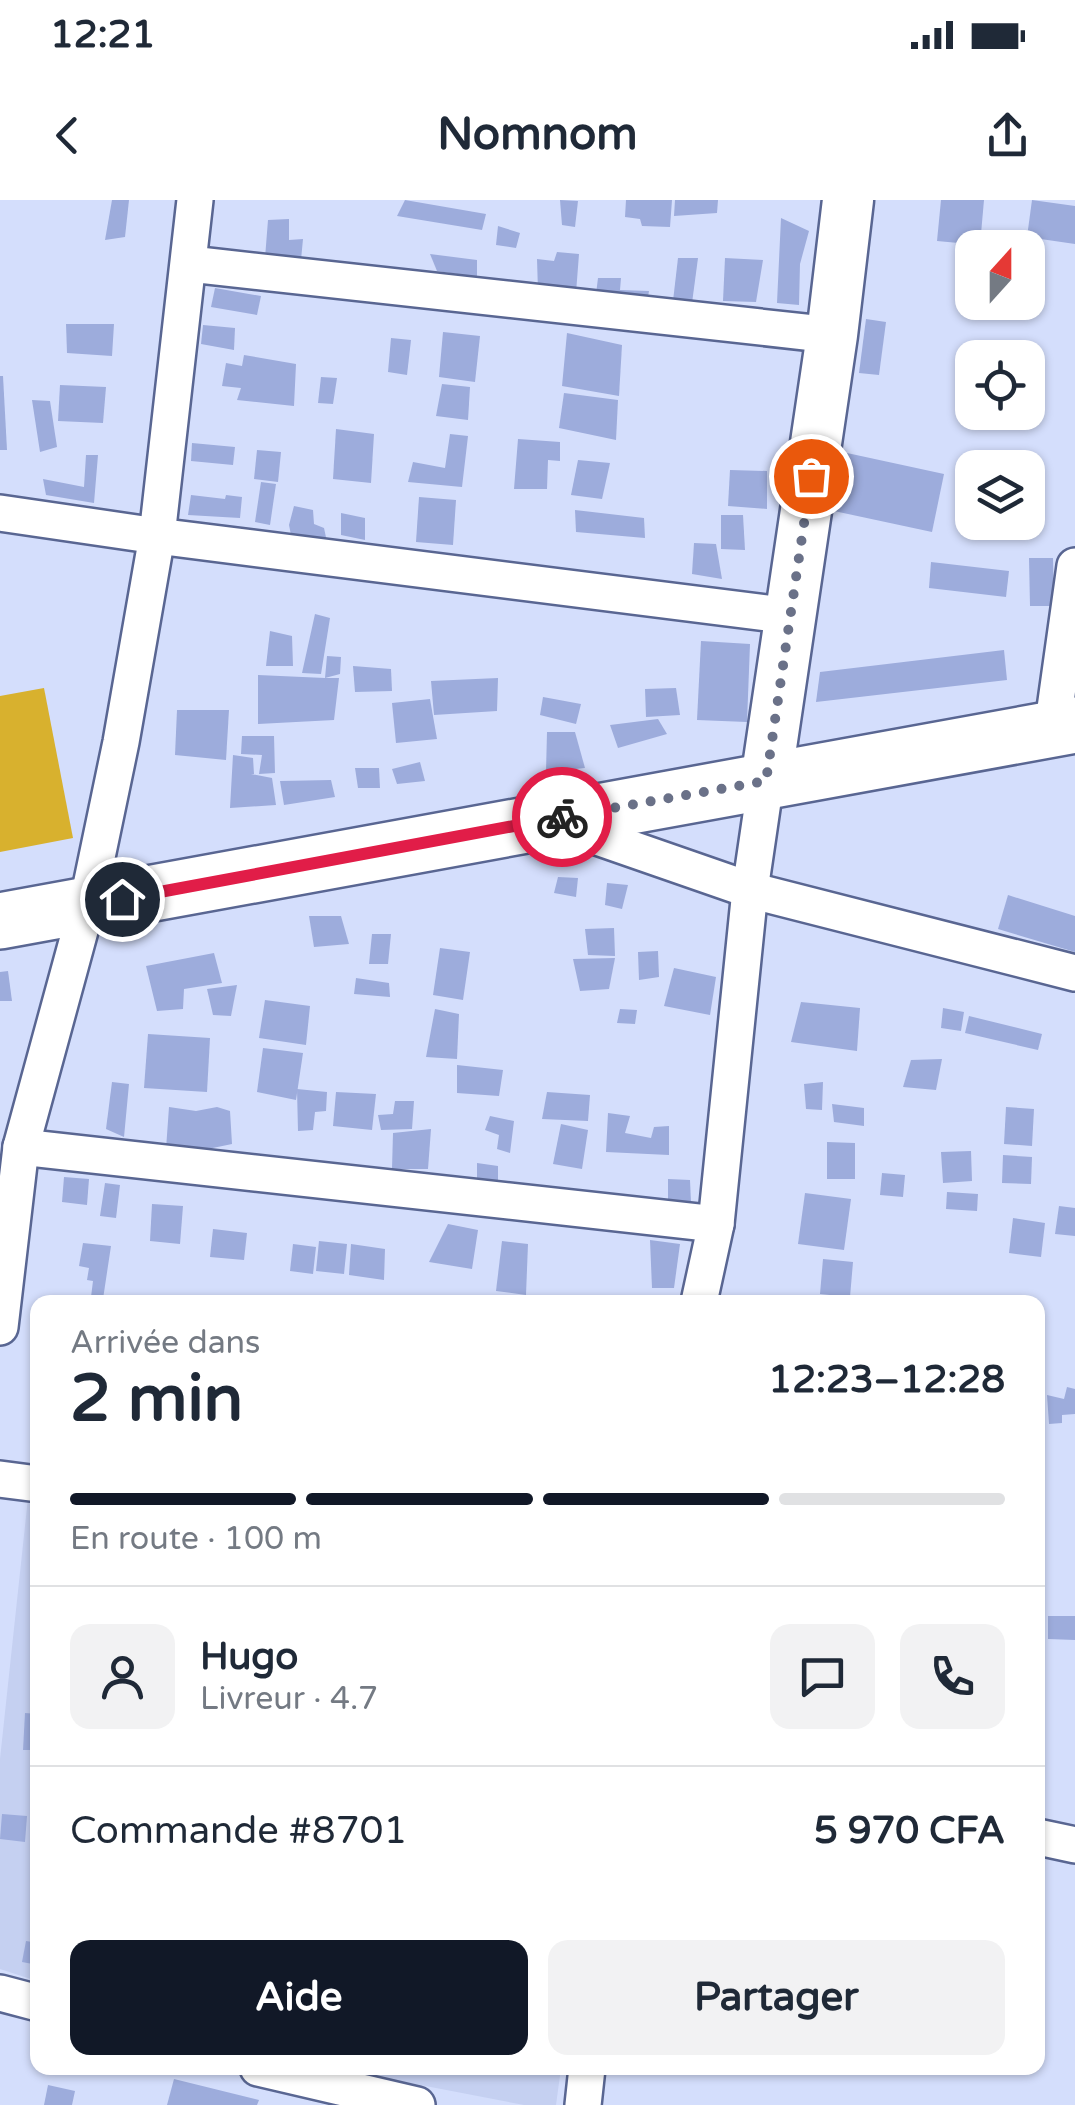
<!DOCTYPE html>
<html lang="fr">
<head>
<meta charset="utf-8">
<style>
	:root { --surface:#fff; --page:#f2f2f3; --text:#1f2937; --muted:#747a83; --line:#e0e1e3; --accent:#111827 }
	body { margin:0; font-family:"Varela Round",sans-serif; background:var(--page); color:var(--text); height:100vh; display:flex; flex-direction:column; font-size:38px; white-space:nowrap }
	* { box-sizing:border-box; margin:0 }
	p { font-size:32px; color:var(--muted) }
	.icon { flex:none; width:55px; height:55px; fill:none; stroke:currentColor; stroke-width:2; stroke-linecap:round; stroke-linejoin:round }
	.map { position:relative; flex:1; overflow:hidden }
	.panel { position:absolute; left:30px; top:1095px; width:1015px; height:780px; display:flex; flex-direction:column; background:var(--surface); border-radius:20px; box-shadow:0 2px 8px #0004 }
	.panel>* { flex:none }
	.needle { width:65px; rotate:21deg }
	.fabs { position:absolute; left:955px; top:30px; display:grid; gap:20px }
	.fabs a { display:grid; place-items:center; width:90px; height:90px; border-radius:20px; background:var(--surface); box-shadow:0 2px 8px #0004; font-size:50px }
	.pin { position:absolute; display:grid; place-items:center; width:85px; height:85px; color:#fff; margin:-42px; border:5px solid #fff; border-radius:50%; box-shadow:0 2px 10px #0007 }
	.courier { position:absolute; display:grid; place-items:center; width:100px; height:100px; margin:-50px; border:8px solid #e11d48; border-radius:50%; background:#fff; color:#222; box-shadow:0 2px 12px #0007 }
	.head em { font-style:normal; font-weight:700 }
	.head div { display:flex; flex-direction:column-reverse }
	.head { display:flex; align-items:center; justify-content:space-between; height:170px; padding:0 40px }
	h1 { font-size:65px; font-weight:700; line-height:75px }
	.bar { display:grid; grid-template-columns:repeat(4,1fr); gap:15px 10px; align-content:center; height:120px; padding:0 40px }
	.bar i { height:12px; border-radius:8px; background:var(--line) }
	.bar .active { background:var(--accent) }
	.bar p { grid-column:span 4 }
	.line { display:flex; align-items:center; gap:25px; padding:0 40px; border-top:2px solid var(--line) }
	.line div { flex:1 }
	.round { display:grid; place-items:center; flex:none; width:105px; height:105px; border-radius:20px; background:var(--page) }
	.button { display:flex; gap:20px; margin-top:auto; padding:20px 40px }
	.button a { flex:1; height:115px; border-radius:20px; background:var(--accent); color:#fff; font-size:40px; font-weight:700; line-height:115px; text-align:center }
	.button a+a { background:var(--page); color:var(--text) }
	.status { display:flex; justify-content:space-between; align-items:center; height:70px; padding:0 50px; background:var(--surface); direction:ltr }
	.status svg { height:28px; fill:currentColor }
	header { display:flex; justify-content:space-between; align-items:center; height:130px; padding:0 40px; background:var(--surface); font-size:45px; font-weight:700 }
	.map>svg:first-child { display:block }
</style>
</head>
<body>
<div class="status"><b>12:21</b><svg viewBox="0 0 49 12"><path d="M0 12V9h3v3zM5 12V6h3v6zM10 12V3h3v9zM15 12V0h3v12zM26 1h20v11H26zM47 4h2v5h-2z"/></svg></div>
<header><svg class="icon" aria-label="back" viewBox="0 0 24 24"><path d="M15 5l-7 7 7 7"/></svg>Nomnom<svg class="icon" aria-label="share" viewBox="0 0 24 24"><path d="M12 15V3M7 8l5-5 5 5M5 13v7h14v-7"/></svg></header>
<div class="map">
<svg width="1075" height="1905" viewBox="0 0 1075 1905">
	<rect width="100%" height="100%" fill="#d4defc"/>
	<g fill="#c5d0f1">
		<path d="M28,1298L38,1300L37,1781L0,1769V1559Z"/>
		<path d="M332,1868H561L556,1905H524Z"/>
	</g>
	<path fill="#d8b12e" d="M44,488L73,638L0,652V496Z"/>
	<g fill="#9dacdc">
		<path d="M112,0H129L125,37L105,40Z"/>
		<path d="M405,0L486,14L482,30L397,16Z"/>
		<path d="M560,0L578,1L575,27L562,25Z"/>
		<path d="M626,0H672L670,27L642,26L640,19L625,17Z"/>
		<path d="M675,0H718L717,13L674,16Z"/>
		<path d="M941,0H984L980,45L937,41Z"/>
		<path d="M1032,0L1075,6V44L1027,37Z"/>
		<path d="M781,18L809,31L800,64L799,105L777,103Z"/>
		<path d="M289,19V40L303,39L301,60L265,58L268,20Z"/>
		<path d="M498,26L520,33L516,48L496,45Z"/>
		<path d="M557,52L579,54L576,93L538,91L537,59L554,61Z"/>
		<path d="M430,54L477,60V77L437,71Z"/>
		<path d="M678,58H698L692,103L673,101Z"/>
		<path d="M725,58L763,60L756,102L723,101Z"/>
		<path d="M598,78H621L620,90L649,91L646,109L595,102Z"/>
		<path d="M215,88L261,96L257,115L211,107Z"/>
		<path d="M866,119L886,122L879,175L859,173Z"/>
		<path d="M66,124H114L112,156L67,153Z"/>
		<path d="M203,125L235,128L234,150L201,144Z"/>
		<path d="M443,132L480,136L475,182L439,177Z"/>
		<path d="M567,133L622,145L619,196L562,186Z"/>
		<path d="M391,138L411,140L407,175L388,172Z"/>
		<path d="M244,155L296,164L294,206L237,200L241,188L222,186L226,163L242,166Z"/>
		<path d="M0,176H3L7,250H0Z"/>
		<path d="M321,177L337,178L333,204L318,203Z"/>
		<path d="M442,184L470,187L468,220L436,216Z"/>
		<path d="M60,185L106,187L103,223L58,221Z"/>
		<path d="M564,193L618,200L616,240L559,228Z"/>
		<path d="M32,200L50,201L57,247L40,252Z"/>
		<path d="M336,229L374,234L371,283L333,279Z"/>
		<path d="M450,234L468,236L462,287L408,282L413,262L445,268Z"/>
		<path d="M518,239L560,242V261L548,260L547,289H514Z"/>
		<path d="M192,243L235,247L233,265L191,261Z"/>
		<path d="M257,250L281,252L278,282L254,279Z"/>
		<path d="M847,253L944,274L932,332L834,311Z"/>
		<path d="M86,255H98L94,303L46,295L43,279L84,287Z"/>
		<path d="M578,260L610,263L602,299L571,295Z"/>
		<path d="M730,270L767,271V309L728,306Z"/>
		<path d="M261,282L276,284L270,325L255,322Z"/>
		<path d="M191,295L225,299L226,295L242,297L240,318L188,315Z"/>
		<path d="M419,297L456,300L453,345L416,342Z"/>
		<path d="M294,306L313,310L314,324L324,328L327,342L293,345L289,325Z"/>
		<path d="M575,310L644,318L645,338L576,332Z"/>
		<path d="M341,313L365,318V340L341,335Z"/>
		<path d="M721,315H743L745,350L721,349Z"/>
		<path d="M694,343L716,344L722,379L692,374Z"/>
		<path d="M1029,358H1053L1054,406H1030Z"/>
		<path d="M931,362L1009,371L1006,397L929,388Z"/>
		<path d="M315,414L330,418L321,474L302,473Z"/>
		<path d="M270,431L292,436L293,466H266Z"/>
		<path d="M701,441L750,444L747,522L697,520Z"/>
		<path d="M1004,450L1007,480L816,502L820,472Z"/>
		<path d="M327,456L341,457L340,474L325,478H339L334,520L258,524V475L325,478Z"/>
		<path d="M353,466L391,469L392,491L355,492Z"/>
		<path d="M498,478L497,511L434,515L431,481Z"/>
		<path d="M676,488L680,515L646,517L645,489Z"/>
		<path d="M543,497L581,504L576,524L540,515Z"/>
		<path d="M430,499L437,539L396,543L392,503Z"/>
		<path d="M177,510H229L226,560L175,555Z"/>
		<path d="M658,519L667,534L618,548L610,525Z"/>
		<path d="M547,532H575L585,568L546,572Z"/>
		<path d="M242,536H274L275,573L259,574L262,555L241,554Z"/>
		<path d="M233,555L253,558L254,574H251L272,578L276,605L230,608Z"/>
		<path d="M420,562L425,581L397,584L392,569Z"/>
		<path d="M355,568H379L380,588H358Z"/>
		<path d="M331,580L335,597L284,605L280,581Z"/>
		<path d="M558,677L578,678L576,697L554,693Z"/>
		<path d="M607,683L628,685L622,709L605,705Z"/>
		<path d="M1008,695L1075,716V752L998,729Z"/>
		<path d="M309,716H341L349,744L314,747Z"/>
		<path d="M614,728L615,756L588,755L585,729Z"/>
		<path d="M372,734H391L388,764H369Z"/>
		<path d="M440,748L470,752L463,800L433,795Z"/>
		<path d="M658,751L659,777L639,780L638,752Z"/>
		<path d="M214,753L222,783L184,789L183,809L157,811L146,766Z"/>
		<path d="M615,758L609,789L580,791L573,759Z"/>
		<path d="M674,768L716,777L710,815L664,806Z"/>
		<path d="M8,771L12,801H0V772Z"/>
		<path d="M356,778L389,783L390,797L354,794Z"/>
		<path d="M237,785L231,816L213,815L207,789Z"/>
		<path d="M265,800L310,806L306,845L259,838Z"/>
		<path d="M801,802L860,808L857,851L791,842Z"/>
		<path d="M943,808L964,812L961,831L941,828Z"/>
		<path d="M435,809L459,814L457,859L426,857Z"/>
		<path d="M620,809L637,810L635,824L617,823Z"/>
		<path d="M969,816L1042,834L1038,850L965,833Z"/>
		<path d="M148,834L210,838L207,892L144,888Z"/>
		<path d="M263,848L303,853L296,900L257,892Z"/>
		<path d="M942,859L936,890L903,887L911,860Z"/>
		<path d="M457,865L503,870L499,896L457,893Z"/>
		<path d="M112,882L129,884L124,937L106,929Z"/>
		<path d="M823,882L822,910L806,909L804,884Z"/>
		<path d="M297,889L327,892L326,911L315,912L313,930L298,931Z"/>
		<path d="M336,892L376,894L372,930L333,926Z"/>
		<path d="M547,892L590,895L588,921L542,919Z"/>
		<path d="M395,901H414L412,929L381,930L378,915L393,914Z"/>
		<path d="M832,904L864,908V926L834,922Z"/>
		<path d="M169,907L196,911L217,907L230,911L232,944L203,950L166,949Z"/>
		<path d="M1006,907L1034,909L1032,946L1004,944Z"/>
		<path d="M608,913L630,916L625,933L651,938L654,927L669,926V955L606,952Z"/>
		<path d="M490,916L514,921L510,953L497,949L499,935L485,930Z"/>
		<path d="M561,924L588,930L582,969L553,964Z"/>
		<path d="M431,929L428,969H392L393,933Z"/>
		<path d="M827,942L855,943V979H827Z"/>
		<path d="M971,951L972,981L943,983L941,952Z"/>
		<path d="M1003,955L1032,957L1031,984L1002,983Z"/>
		<path d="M477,963L498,966V981L477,978Z"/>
		<path d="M882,973L905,975L903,997L880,995Z"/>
		<path d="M64,977L89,979L87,1005L62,1002Z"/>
		<path d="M668,979L690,980L691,1003L668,1002Z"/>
		<path d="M105,983L120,985L116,1018L100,1016Z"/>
		<path d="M947,992L978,994L977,1011L946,1009Z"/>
		<path d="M805,993L851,999L844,1050L798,1044Z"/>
		<path d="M152,1004L183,1006L180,1044L150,1041Z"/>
		<path d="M1059,1006L1075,1008V1036L1055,1034Z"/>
		<path d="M1013,1018L1045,1023L1041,1057L1009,1053Z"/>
		<path d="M448,1024L478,1030L472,1069L429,1062Z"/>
		<path d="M213,1029L247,1033L244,1060L210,1057Z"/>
		<path d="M650,1040L680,1044L674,1088H652Z"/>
		<path d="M319,1041L347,1044L344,1074L316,1071Z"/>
		<path d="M502,1041L528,1044L526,1095L496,1091Z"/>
		<path d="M83,1043L111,1046L103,1099L91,1097L93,1081L87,1080L89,1068L79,1066Z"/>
		<path d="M293,1044L316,1047L313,1074L290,1071Z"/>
		<path d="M351,1044L385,1049L384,1080L349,1075Z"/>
		<path d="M823,1059L853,1062L850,1097L820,1094Z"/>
		<path d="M1067,1187L1075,1189V1214L1062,1215V1223L1049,1224L1047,1195L1064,1199Z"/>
		<path d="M1048,1416H1075V1440L1048,1439Z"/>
		<path d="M25,1513L38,1514V1550H23Z"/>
		<path d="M2,1614L27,1616L25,1642L0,1639Z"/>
		<path d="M26,1741L38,1743V1765L22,1762Z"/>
		<path d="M174,1879L259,1900L257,1905H167Z"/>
		<path d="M48,1885L75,1891L72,1905H44Z"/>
	</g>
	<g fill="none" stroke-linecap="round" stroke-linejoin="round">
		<g stroke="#596692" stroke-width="40">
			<g id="minor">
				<path d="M190,64L832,135"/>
				<path d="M0,313L157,336L791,416"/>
				<path d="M1052,530L1075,366"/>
				<path d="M557,623L750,690L1075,773"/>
				<path d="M21,947L716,1024"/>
				<path d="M699,1102L716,1024L750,690L766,581"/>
				<path d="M0,1127L21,947L87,705L121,542L157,336L195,0"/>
				<path d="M0,1279L38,1284"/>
				<path d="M1038,1637L1075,1645"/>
				<path d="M0,1793L38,1803"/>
				<path d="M258,1868L417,1905"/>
				<path d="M583,1905L587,1868"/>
			</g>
		</g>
		<g stroke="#596692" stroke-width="55">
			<path id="secondary" d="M766,581L832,135L848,0"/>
		</g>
		<g stroke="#596692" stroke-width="60">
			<path id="trunk" d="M0,721L1075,525"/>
		</g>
		<use href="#minor" stroke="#fff" stroke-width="35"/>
		<use href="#secondary" stroke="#fff" stroke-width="50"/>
		<use href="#trunk" stroke="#fff" stroke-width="55"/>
	</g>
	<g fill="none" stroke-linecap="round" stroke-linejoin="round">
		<path stroke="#6a7188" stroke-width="10" stroke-dasharray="0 18" d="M562,617L766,581L811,276"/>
		<path stroke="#e11d48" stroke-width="12" d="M122,699L562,617"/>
	</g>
</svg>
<div class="fabs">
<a><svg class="needle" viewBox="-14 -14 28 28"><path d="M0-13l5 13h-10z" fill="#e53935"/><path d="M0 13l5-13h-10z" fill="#747a83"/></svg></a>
<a><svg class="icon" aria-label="locate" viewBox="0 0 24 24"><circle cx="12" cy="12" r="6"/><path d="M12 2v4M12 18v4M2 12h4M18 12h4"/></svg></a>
<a><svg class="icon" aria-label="layers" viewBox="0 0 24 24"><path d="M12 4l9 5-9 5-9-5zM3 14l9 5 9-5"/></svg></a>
</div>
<div class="pin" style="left:811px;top:276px;background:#ea580c"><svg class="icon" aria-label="bag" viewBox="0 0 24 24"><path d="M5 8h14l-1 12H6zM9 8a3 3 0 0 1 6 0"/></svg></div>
<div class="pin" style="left:122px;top:699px;background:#1f2937"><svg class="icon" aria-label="home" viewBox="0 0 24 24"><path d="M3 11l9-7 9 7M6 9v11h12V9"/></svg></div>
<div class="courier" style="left:562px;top:617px"><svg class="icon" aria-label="bike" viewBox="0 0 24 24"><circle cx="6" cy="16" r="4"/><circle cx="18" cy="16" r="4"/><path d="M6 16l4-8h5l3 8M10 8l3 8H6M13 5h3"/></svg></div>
<section class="panel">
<div class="head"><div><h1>2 min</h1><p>Arrivée dans</p></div><em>12:23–12:28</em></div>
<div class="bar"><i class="active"></i><i class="active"></i><i class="active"></i><i></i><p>En route · 100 m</p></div>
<div class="line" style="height:180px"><a class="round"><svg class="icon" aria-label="person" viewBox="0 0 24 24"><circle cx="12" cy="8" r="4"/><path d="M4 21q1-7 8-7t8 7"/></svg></a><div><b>Hugo</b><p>Livreur · 4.7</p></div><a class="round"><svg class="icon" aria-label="chat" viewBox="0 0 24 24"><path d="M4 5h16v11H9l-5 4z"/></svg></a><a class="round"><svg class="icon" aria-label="phone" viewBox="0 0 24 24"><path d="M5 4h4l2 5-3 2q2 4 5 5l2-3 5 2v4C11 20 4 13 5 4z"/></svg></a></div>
<div class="line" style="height:130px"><div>Commande #8701</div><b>5 970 CFA</b></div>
<div class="button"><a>Aide</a><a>Partager</a></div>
</section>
</div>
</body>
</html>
